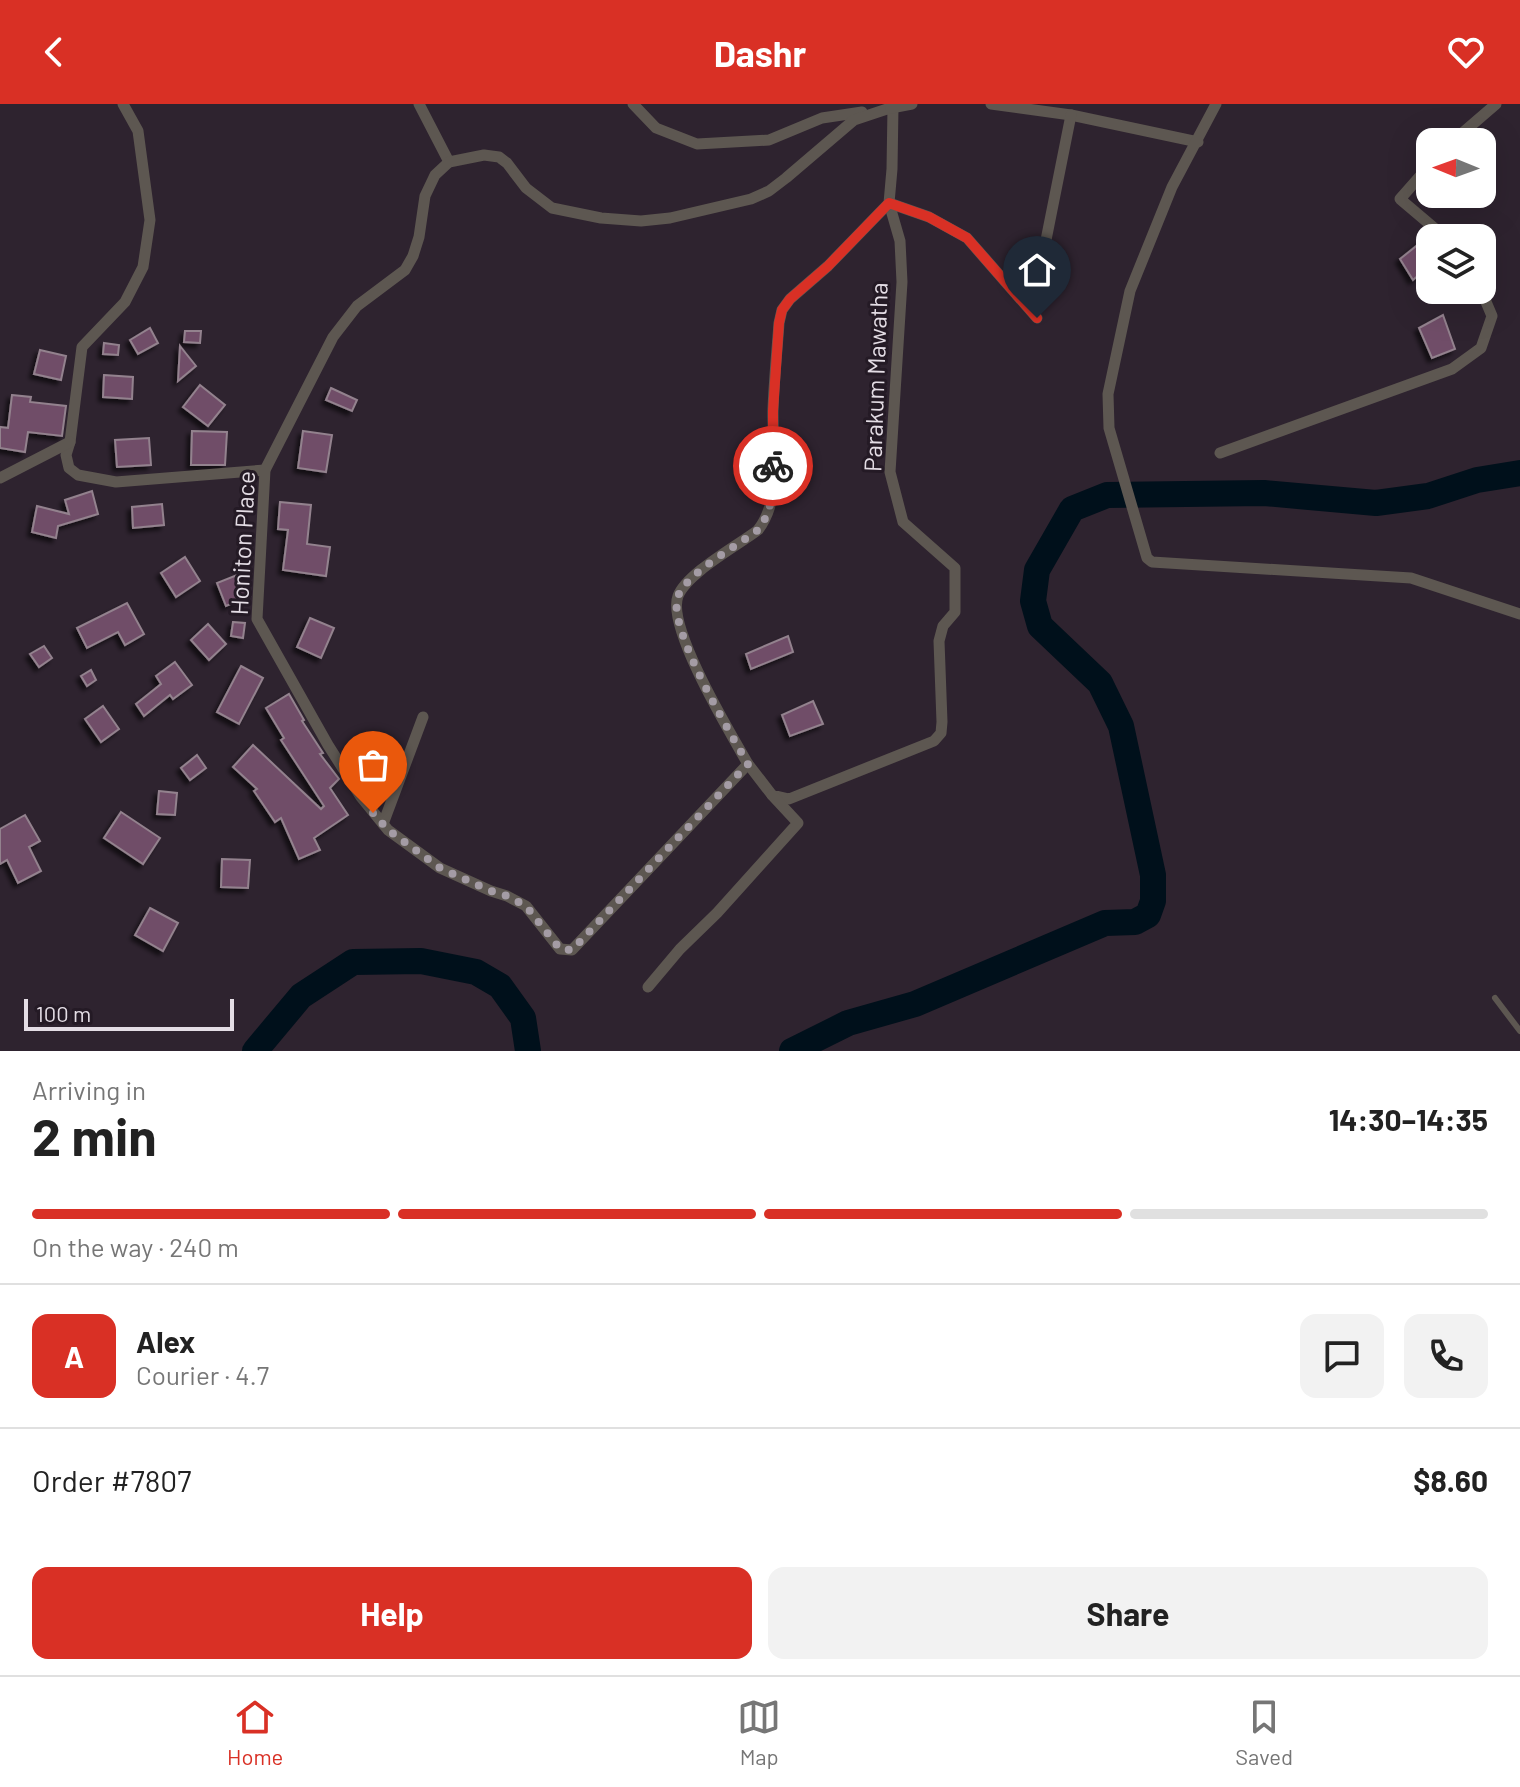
<!DOCTYPE html>
<html lang="en">
<head>
<meta charset="utf-8">
<style>
	:root { --surface:#fff; --page:#f2f2f2; --text:#222; --muted:#767676; --line:#e0e0e0; --accent:#d93025 }
	body { margin:0; font-family:Barlow,sans-serif; background:var(--page); color:var(--text); height:100vh; display:flex; flex-direction:column; font-size:30px; white-space:nowrap }
	* { box-sizing:border-box; margin:0 }
	p { font-size:26px; color:var(--muted) }
	.icon { flex:none; width:44px; height:44px; fill:none; stroke:currentColor; stroke-width:2; stroke-linecap:round; stroke-linejoin:round }
	.map { position:relative; height:947px; overflow:hidden }
	.drawer { display:flex; flex-direction:column; background:var(--surface); flex:1 }
	.drawer>* { flex:none }
	.needle { width:52px; rotate:271deg }
	.controls { position:absolute; left:1416px; top:24px; display:grid; gap:16px }
	.controls a { display:grid; place-items:center; width:80px; height:80px; border-radius:16px; background:var(--surface); box-shadow:0 8px 32px #0002; font-size:40px }
	.scale { position:absolute; left:24px; bottom:20px; width:210px; box-sizing:border-box; padding-left:8px; border:4px solid #e4dde5; border-top:0; font-size:22px; line-height:28px; white-space:nowrap; color:#e4dde5; -webkit-text-stroke:6px #241a25; paint-order:stroke }
	.pin { position:absolute; display:grid; place-items:center; width:68px; height:68px; color:#fff; margin:-82px -34px; border-radius:50% 50% 50% 0; rotate:-45deg; box-shadow:0 0 8px #0007 }
	.pin .icon { rotate:45deg }
	.courier { position:absolute; display:grid; place-items:center; width:80px; height:80px; margin:-40px; border:6px solid #d93025; border-radius:50%; background:#fff; color:#222; box-shadow:0 2px 10px #0007 }
	.overview em { font-style:normal; font-weight:700 }
	.overview div { display:flex; flex-direction:column-reverse }
	.overview { display:flex; align-items:center; justify-content:space-between; height:136px; padding:0 32px }
	h1 { font-size:52px; font-weight:700; line-height:60px }
	.bar { display:grid; grid-template-columns:repeat(4,1fr); gap:12px 8px; align-content:center; height:96px; padding:0 32px }
	.bar i { height:10px; border-radius:6px; background:var(--line) }
	.bar .active { background:var(--accent) }
	.bar p { grid-column:span 4 }
	.line { display:flex; align-items:center; gap:20px; padding:0 32px; border-top:2px solid var(--line) }
	.line div { flex:1 }
	.round { display:grid; place-items:center; flex:none; width:84px; height:84px; border-radius:16px; background:var(--page) }
	.cta { display:flex; gap:16px; margin-top:auto; padding:16px 32px }
	.cta a { flex:1; height:92px; border-radius:16px; background:var(--accent); color:#fff; font-size:32px; font-weight:700; line-height:92px; text-align:center }
	.cta a+a { background:var(--page); color:var(--text) }
	header { display:flex; justify-content:space-between; align-items:center; height:104px; padding:0 32px; background:var(--accent); color:#fff; font-size:36px; font-weight:700 }
	.dock { display:flex; justify-content:space-around; align-items:center; height:112px; border-top:2px solid var(--line); background:var(--surface); font-size:22px; color:var(--muted) }
	.dock a { display:grid; justify-items:center; gap:4px }
	.dock .active { color:var(--accent) }
	.map>svg:first-child { display:block }
</style>
</head>
<body>
<header><svg class="icon" aria-label="back" viewBox="0 0 24 24"><path d="M15 5l-7 7 7 7"/></svg>Dashr<svg class="icon" aria-label="heart" viewBox="0 0 24 24"><path d="M12 20l-8-8c-3-5 5-10 8-4 3-6 11-1 8 4z"/></svg></header>
<div class="map">
<svg width="1520" height="947" viewBox="0 0 1520 947">
	<defs>
		<filter id="shadow"><feDropShadow dx="-4" dy="4" stdDeviation="2" flood-color="#0009"/></filter>
	</defs>
	<rect width="100%" height="100%" fill="#2e232f"/>
	<g fill="none" stroke-linecap="round" stroke-linejoin="round">
		<g stroke="#00101b" stroke-width="26">
			<path d="M255,947L301,892L353,858L421,857L476,868L500,882L523,914L528,947"/>
			<path d="M792,947L848,919L915,900L1105,819L1135,818L1148,811L1153,797V771L1121,622L1100,579L1040,522L1033,497L1037,466L1072,405L1107,391L1264,389L1376,399L1428,392L1477,376L1520,369"/>
		</g>
	</g>
	<g fill="#704e68" stroke="#93828e" stroke-width="2" filter="url(#shadow)">
		<path d="M1425,135L1430,143V161L1413,176L1400,155Z"/>
		<path d="M1443,211L1455,245L1432,254L1419,224Z"/>
		<path d="M150,224L158,239L138,250L130,236Z"/>
		<path d="M185,227H201L200,239L184,238Z"/>
		<path d="M104,239L119,241L118,251L103,250Z"/>
		<path d="M180,242L196,262L178,277Z"/>
		<path d="M40,246L66,252L61,276L34,270Z"/>
		<path d="M104,271L133,273L132,295L103,293Z"/>
		<path d="M200,281L225,301L208,322L183,303Z"/>
		<path d="M331,284L357,296L352,307L326,296Z"/>
		<path d="M12,291L31,293L30,298L66,302L62,332L28,328L25,348L0,344V323L8,324Z"/>
		<path d="M192,327L227,328L225,361H191Z"/>
		<path d="M303,327L332,331L326,368L298,364Z"/>
		<path d="M149,334L151,361L117,363L115,336Z"/>
		<path d="M92,387L98,410L58,422L56,434L32,428L37,402L69,410L65,396Z"/>
		<path d="M280,398L311,401L307,440L330,443L326,472L283,466L288,426L278,425Z"/>
		<path d="M162,400L164,421L133,424L132,403Z"/>
		<path d="M185,453L200,477L176,493L161,469Z"/>
		<path d="M242,469L250,492L226,502L217,479Z"/>
		<path d="M127,499L144,530L125,541L118,528L87,544L77,524Z"/>
		<path d="M310,514L334,524L321,554L297,543Z"/>
		<path d="M233,518L245,519L243,534L231,532Z"/>
		<path d="M208,520L226,540L209,556L191,536Z"/>
		<path d="M788,532L793,548L751,565L746,550Z"/>
		<path d="M44,542L52,554L39,563L30,550Z"/>
		<path d="M175,558L192,581L173,595L170,591L144,612L136,600L161,580L156,572Z"/>
		<path d="M241,562L263,574L239,620L217,608Z"/>
		<path d="M91,566L96,576L87,582L81,572Z"/>
		<path d="M289,590L304,616L302,617L323,649L320,650L339,675L330,684L348,711L314,734L320,746L299,755L281,714L275,718L254,687L257,685L233,663L253,641L321,705L324,702L281,636L284,634L266,604Z"/>
		<path d="M813,597L823,620L790,632L782,611Z"/>
		<path d="M103,602L119,625L101,638L85,615Z"/>
		<path d="M197,651L206,664L190,676L181,664Z"/>
		<path d="M159,687L177,689L175,711L157,710Z"/>
		<path d="M121,708L160,734L143,760L104,734Z"/>
		<path d="M25,711L40,737L29,743L41,767L18,779L7,756L0,760V725Z"/>
		<path d="M222,755L250,756L248,784L221,783Z"/>
		<path d="M150,804L178,819L163,847L135,831Z"/>
	</g>
	<g fill="none" stroke-linecap="round" stroke-linejoin="round">
		<path stroke="#5d5751" stroke-width="6" d="M1495,894L1520,927"/>
		<g stroke="#5d5751" stroke-width="11">
			<path d="M123,0L138,27L150,116L143,163L125,198L82,243L70,338L66,351L69,364L78,371L116,378L265,366"/>
			<path d="M419,0L449,58"/>
			<path d="M633,0L656,24L697,40L769,36L822,14L862,8"/>
			<path d="M991,0L1071,11L1198,38"/>
			<path d="M1216,0L1172,83L1130,187L1108,290L1109,324L1147,454L1152,458L1411,474L1520,510"/>
			<path d="M893,3L892,65L889,99L828,162L790,195L782,206L779,219C777,248 774,277 773,306C772,344 783,394 758,426C737,442 687,469 678,492C666,523 731,630 748,660L572,846L560,845L526,802L507,792L491,787L440,764L388,726L361,693L328,641L257,515L265,366L333,233L357,202L405,166L413,152L419,133L425,92L435,71L449,58L484,51L499,53L507,59L526,84L552,104L601,114L641,117L670,114L751,95L769,87L786,74L854,16L893,3L898,0"/>
			<path d="M891,4L912,0"/>
			<path d="M1452,38L1496,0"/>
			<path d="M1430,61L1400,95L1446,134"/>
			<path d="M889,99L929,113L967,134L1037,214"/>
			<path d="M1044,146L1071,11"/>
			<path d="M1220,349L1452,265L1481,244L1492,212L1481,186"/>
			<path d="M0,374L70,338"/>
			<path d="M748,660L772,691L789,695L934,637L941,629L942,618L939,537L943,522L955,508V464L903,418L890,368L902,178L900,137L889,99"/>
			<path d="M383,720L423,613"/>
			<path d="M648,883L680,845L717,809L798,719L772,691"/>
		</g>
	</g>
	<g fill="none" stroke-linecap="round" stroke-linejoin="round">
		<path stroke="#a49ca5" stroke-width="8" stroke-dasharray="0 14.4" d="M373,709L388,726L440,764L491,787L507,792L526,802L560,845L572,846L748,660C731,630 666,523 678,492C687,469 737,442 758,426C772,408 774,384 773,362"/>
		<path stroke="#d93025" stroke-width="10" d="M773,362V307L779,219L782,206L790,195L828,162L889,99L929,113L967,134L1037,214"/>
	</g>
	<g text-anchor="middle" dominant-baseline="central" stroke-width="6" stroke-linejoin="round" paint-order="stroke">
		<g font-size="24" fill="#e4dde5" stroke="#241a25">
			<text transform="translate(875 273) rotate(-88)">Parakum Mawatha</text>
			<text transform="translate(242 439) rotate(-87)">Honiton Place</text>
		</g>
	</g>
</svg>
<div class="controls">
<a><svg class="needle" viewBox="-14 -14 28 28"><path d="M0-13l5 13h-10z" fill="#e53935"/><path d="M0 13l5-13h-10z" fill="#767676"/></svg></a>
<a><svg class="icon" aria-label="layers" viewBox="0 0 24 24"><path d="M12 4l9 5-9 5-9-5zM3 14l9 5 9-5"/></svg></a>
</div>
<div class="scale">100 m</div>
<div class="pin" style="left:373px;top:709px;background:#ea580c"><svg class="icon" aria-label="bag" viewBox="0 0 24 24"><path d="M5 8h14l-1 12H6zM9 8a3 3 0 0 1 6 0"/></svg></div>
<div class="pin" style="left:1037px;top:214px;background:#1f2937"><svg class="icon" aria-label="home" viewBox="0 0 24 24"><path d="M3 11l9-7 9 7M6 9v11h12V9"/></svg></div>
<div class="courier" style="left:773px;top:362px"><svg class="icon" aria-label="bike" viewBox="0 0 24 24"><circle cx="6" cy="16" r="4"/><circle cx="18" cy="16" r="4"/><path d="M6 16l4-8h5l3 8M10 8l3 8H6M13 5h3"/></svg></div>
</div>
<section class="drawer">
<div class="overview"><div><h1>2 min</h1><p>Arriving in</p></div><em>14:30–14:35</em></div>
<div class="bar"><i class="active"></i><i class="active"></i><i class="active"></i><i></i><p>On the way · 240 m</p></div>
<div class="line" style="height:144px"><b class="round" style="background:var(--accent);color:#fff">A</b><div><b>Alex</b><p>Courier · 4.7</p></div><a class="round"><svg class="icon" aria-label="chat" viewBox="0 0 24 24"><path d="M4 5h16v11H9l-5 4z"/></svg></a><a class="round"><svg class="icon" aria-label="phone" viewBox="0 0 24 24"><path d="M5 4h4l2 5-3 2q2 4 5 5l2-3 5 2v4C11 20 4 13 5 4z"/></svg></a></div>
<div class="line" style="height:104px"><div>Order #7807</div><b>$8.60</b></div>
<div class="cta"><a>Help</a><a>Share</a></div>
</section>
<nav class="dock">
<a class="active"><svg class="icon" aria-label="home" viewBox="0 0 24 24"><path d="M3 11l9-7 9 7M6 9v11h12V9"/></svg>Home</a>
<a><svg class="icon" aria-label="map" viewBox="0 0 24 24"><path d="M3 6l6-2 6 2 6-2v14l-6 2-6-2-6 2zM9 4v14M15 6v14"/></svg>Map</a>
<a><svg class="icon" aria-label="saved" viewBox="0 0 24 24"><path d="M7 4h10v16l-5-4-5 4z"/></svg>Saved</a>
</nav>
</body>
</html>
